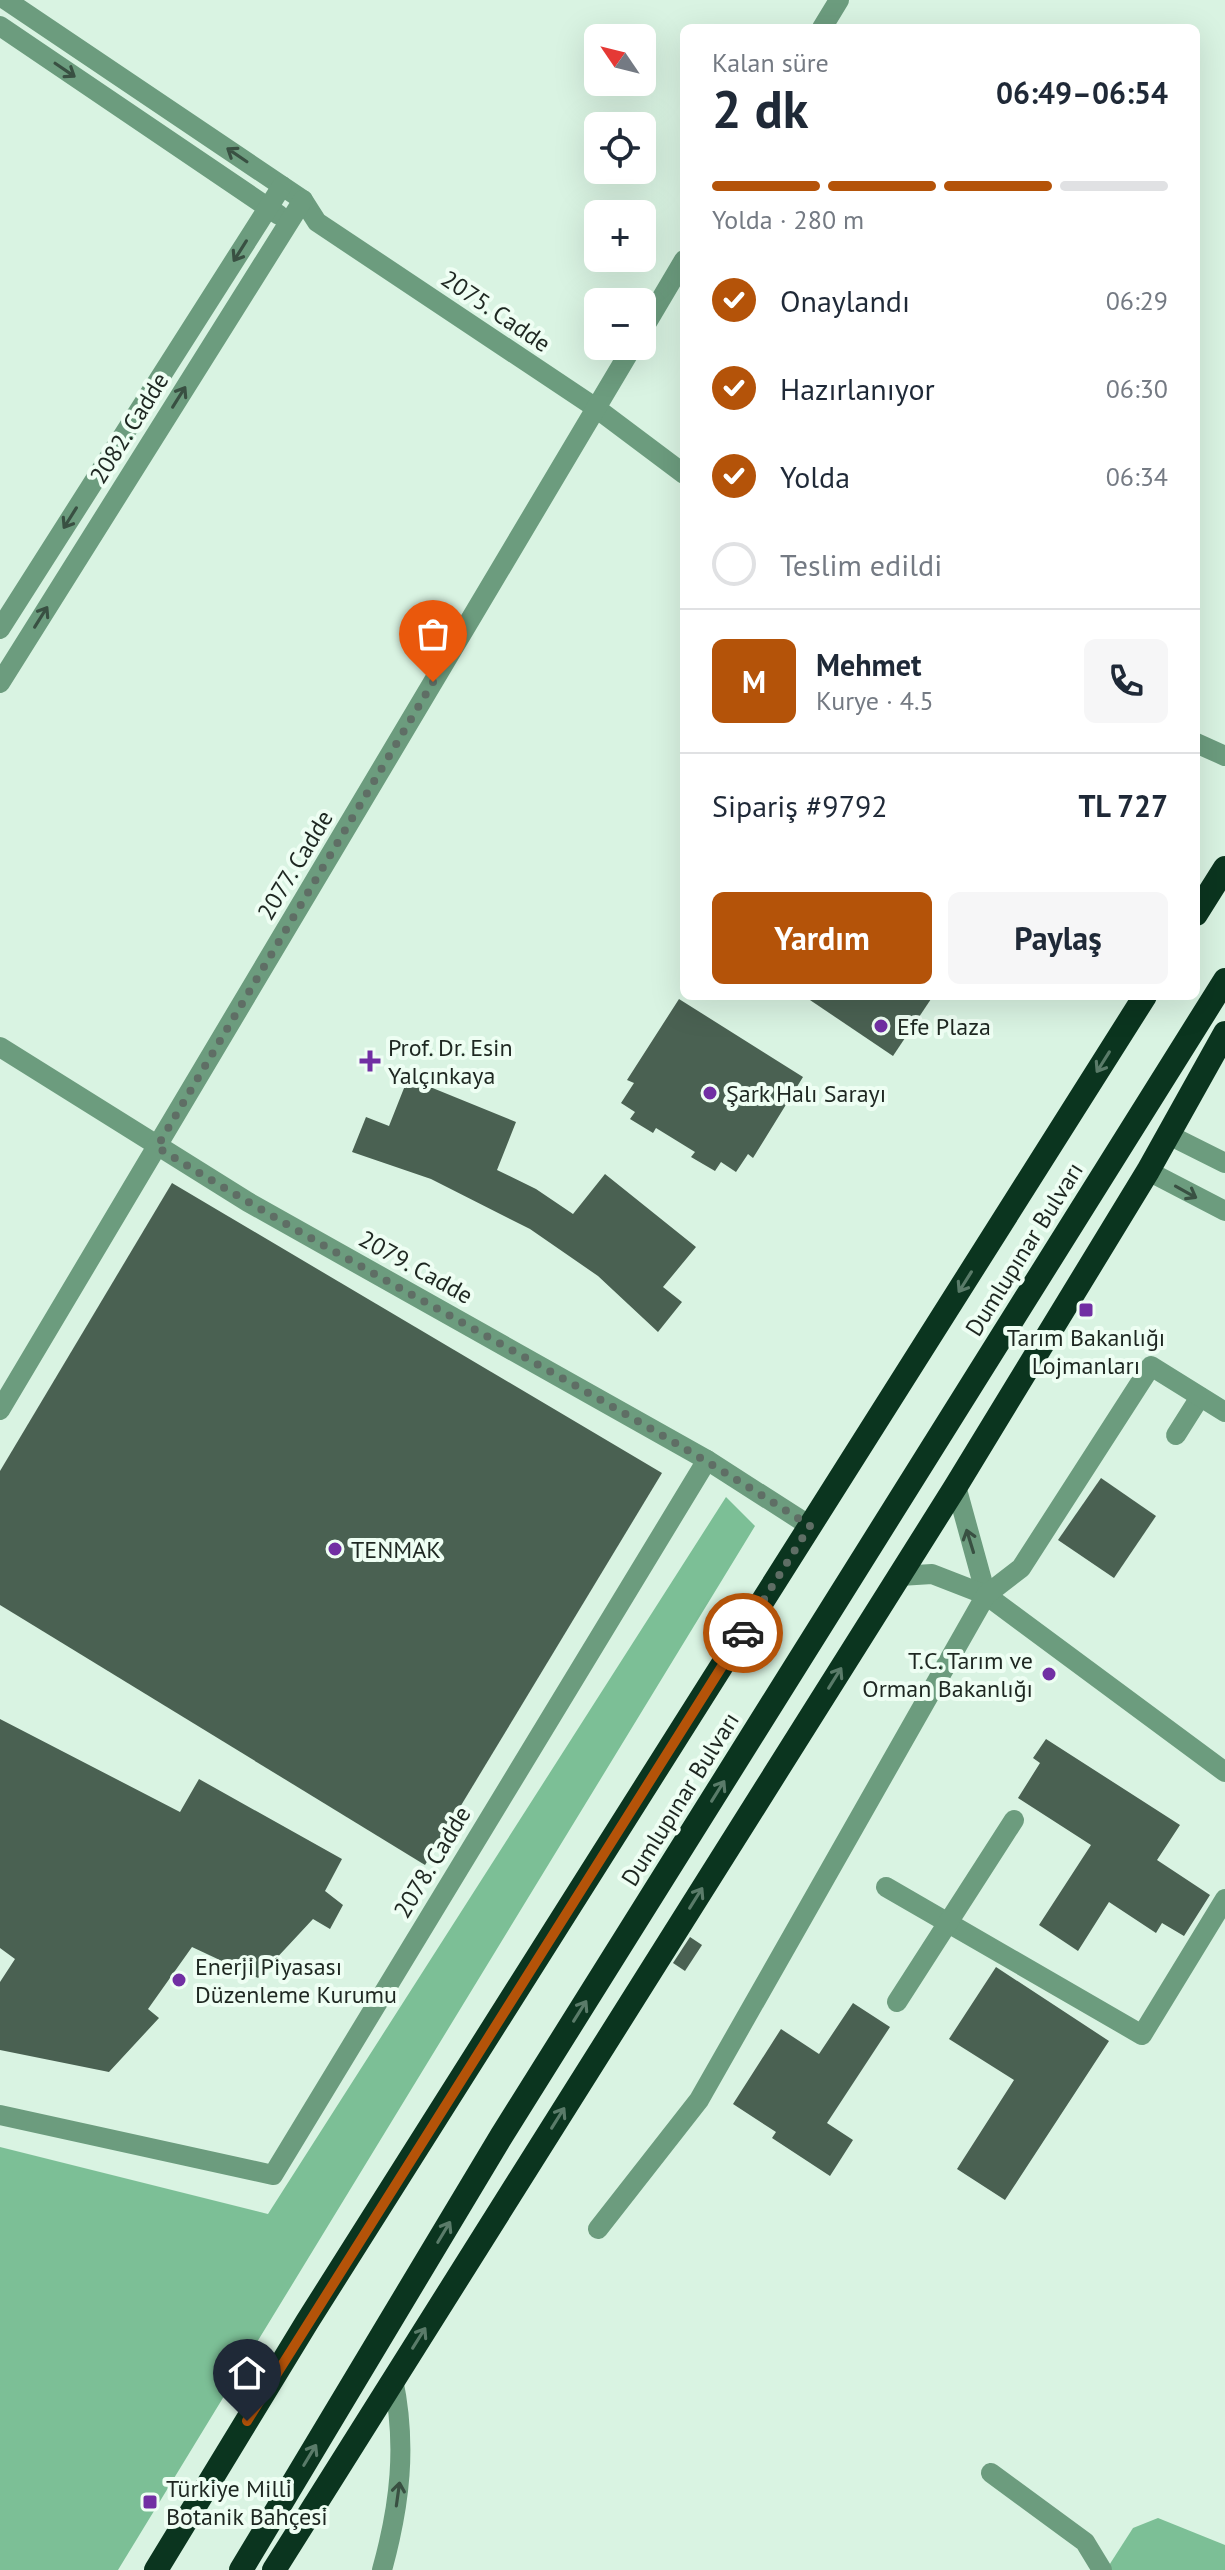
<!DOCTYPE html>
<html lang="tr">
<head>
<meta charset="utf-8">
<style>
	:root { --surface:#fff; --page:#f6f6f7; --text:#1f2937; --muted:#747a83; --line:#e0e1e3; --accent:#b45309 }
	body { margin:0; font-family:"PT Sans",sans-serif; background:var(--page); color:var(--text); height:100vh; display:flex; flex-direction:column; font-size:30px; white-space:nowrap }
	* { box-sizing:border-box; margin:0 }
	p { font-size:26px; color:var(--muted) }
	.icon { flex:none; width:44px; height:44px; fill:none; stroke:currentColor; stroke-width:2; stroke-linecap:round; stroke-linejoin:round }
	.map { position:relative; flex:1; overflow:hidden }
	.side { position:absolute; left:680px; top:24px; width:520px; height:976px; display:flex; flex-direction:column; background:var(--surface); border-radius:12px; box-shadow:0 8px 32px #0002 }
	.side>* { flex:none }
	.needle { width:52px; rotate:305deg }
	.buttons { position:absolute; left:584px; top:24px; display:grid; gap:16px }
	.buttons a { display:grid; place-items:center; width:72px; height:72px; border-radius:12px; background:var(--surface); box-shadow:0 8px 32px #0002; font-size:40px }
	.pin { position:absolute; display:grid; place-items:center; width:68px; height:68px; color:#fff; margin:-82px -34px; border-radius:50% 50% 50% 0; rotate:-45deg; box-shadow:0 0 8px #0007 }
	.pin .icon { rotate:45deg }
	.courier { position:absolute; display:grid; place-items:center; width:80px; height:80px; margin:-40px; border:6px solid #b45309; border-radius:50%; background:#fff; color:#222; box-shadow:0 2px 10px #0007 }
	.summary em { font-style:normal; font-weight:600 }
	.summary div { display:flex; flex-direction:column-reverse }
	.summary { display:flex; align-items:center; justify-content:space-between; height:136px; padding:0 32px }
	h1 { font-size:52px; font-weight:600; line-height:60px }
	.bar { display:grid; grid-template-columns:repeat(4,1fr); gap:12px 8px; align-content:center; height:96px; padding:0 32px }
	.bar i { height:10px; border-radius:6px; background:var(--line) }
	.bar .selected { background:var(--accent) }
	.bar p { grid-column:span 4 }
	.line { display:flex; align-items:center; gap:20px; padding:0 32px; border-top:2px solid var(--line) }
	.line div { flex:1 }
	.round { display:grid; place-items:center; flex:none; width:84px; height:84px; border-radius:12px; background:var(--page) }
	ol { padding:0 32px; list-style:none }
	li { display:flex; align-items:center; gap:24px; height:88px }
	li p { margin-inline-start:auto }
	li .icon { padding:8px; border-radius:50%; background:var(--accent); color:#fff; stroke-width:4 }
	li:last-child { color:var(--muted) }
	li i { width:44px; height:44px; border:4px solid var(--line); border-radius:50% }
	.primary-button { display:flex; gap:16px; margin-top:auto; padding:16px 32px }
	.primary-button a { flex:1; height:92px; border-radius:12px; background:var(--accent); color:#fff; font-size:32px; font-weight:600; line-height:92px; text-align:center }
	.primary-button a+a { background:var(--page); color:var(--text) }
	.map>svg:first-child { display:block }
</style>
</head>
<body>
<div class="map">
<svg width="1225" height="2570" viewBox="0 0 1225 2570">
	<rect width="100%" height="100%" fill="#d9f3e2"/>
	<g fill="#7cbf96">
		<path d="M726,1497L755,1526L118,2570H0V2147L268,2214Z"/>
		<path d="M1158,2518L1225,2545V2570H1106L1133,2528Z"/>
	</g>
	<g fill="#4a6152">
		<path d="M804,996H933L893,1056Z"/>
		<path d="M679,999L803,1077L753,1158L748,1154L736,1172L721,1162L715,1171L691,1157L695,1152L656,1128L653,1133L630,1119L635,1112L621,1103L634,1083L627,1080Z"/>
		<path d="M408,1078L516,1122L497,1170L536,1189L573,1214L605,1174L696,1247L663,1287L682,1302L658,1332L598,1276L530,1229L431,1179L352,1152L366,1117L389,1126Z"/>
		<path d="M172,1183L662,1473L425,1865L0,1605V1471Z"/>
		<path d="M1101,1478L1156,1516L1114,1578L1058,1540Z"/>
		<path d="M0,1719L180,1812L199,1779L342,1859L325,1891L343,1905L330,1929L313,1919L258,1978L192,1947L148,2009L159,2018L109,2072L0,2050V1982L15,1959L0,1948Z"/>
		<path d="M1046,1739L1180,1825L1157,1860L1210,1895L1184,1936L1162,1923L1156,1933L1109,1902L1078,1951L1039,1925L1091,1845L1018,1798L1040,1763L1033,1758Z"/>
		<path d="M690,1937L702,1945L685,1971L673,1963Z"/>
		<path d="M996,1967L1109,2041L1005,2200L957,2169L1014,2080L949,2039Z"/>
		<path d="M853,2003L890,2027L827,2123L853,2140L830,2176L772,2138L776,2132L733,2104L781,2029L819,2054Z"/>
	</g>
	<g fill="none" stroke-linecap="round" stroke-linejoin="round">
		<g stroke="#6c9c7e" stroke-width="20">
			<path d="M6,0L303,200L317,222L596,408L684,474"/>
			<path d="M0,26L279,215"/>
			<path d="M822,28L839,0"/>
			<path d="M642,331L684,260"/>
			<path d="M0,629L282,186"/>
			<path d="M0,683L303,200"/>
			<path d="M1196,743L1225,756"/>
			<path d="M0,1047L248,1202L707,1460L810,1526"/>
			<path d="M1169,1135L1225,1163"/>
			<path d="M1148,1171L1225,1211"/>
			<path d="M0,1410L633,346"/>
			<path d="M1176,1435L1200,1397"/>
			<path d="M956,1486L986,1595"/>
			<path d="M900,1576L932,1574L986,1595L1225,1772"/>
			<path d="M886,1887L1142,2035L1225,1899"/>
			<path d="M897,2002L1014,1820"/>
			<path d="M0,2115L273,2175L707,1460"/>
			<path d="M598,2229L699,2100L986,1595L1021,1568L1151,1366L1225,1412"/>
			<path d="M991,2473L1085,2542L1102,2570"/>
			<path d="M382,2570C400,2505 407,2445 393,2379"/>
		</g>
		<g stroke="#0b351f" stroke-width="24">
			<path d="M1196,914L1225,868"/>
			<path d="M156,2570L307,2322L1145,996"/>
			<path d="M241,2570L502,2135L1225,980"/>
			<path d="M274,2570L956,1486L1148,1171L1225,1033"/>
		</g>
	</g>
	<defs><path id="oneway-shaft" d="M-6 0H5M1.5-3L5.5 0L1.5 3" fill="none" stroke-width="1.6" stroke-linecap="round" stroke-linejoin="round" transform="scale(2)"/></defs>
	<g stroke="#395042">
		<use href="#oneway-shaft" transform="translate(65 70) rotate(34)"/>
		<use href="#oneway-shaft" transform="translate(237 155) rotate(-146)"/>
		<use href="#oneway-shaft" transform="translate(240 251) rotate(122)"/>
		<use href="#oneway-shaft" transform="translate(179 397) rotate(-58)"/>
		<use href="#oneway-shaft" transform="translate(70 518) rotate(122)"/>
		<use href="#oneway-shaft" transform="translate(41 617) rotate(-58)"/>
		<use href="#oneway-shaft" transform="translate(1186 1192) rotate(29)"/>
		<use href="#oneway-shaft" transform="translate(970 1541) rotate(-107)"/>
		<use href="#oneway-shaft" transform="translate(398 2494) rotate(-82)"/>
	</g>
	<g stroke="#5a7b69">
		<use href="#oneway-shaft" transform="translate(1103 1062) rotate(122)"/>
		<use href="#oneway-shaft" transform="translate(965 1282) rotate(122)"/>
		<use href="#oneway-shaft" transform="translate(835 1678) rotate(-58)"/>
		<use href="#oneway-shaft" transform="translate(718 1791) rotate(-58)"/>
		<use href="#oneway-shaft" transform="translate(696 1898) rotate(-58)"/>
		<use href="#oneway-shaft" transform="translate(580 2011) rotate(-58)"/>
		<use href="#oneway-shaft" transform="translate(558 2118) rotate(-58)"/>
		<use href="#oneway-shaft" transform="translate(444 2232) rotate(-59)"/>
		<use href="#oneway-shaft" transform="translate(419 2338) rotate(-58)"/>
		<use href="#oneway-shaft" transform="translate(310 2455) rotate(-59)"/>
	</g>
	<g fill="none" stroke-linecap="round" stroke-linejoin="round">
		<path stroke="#5f6e65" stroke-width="8" stroke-dasharray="0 14.4" d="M433,682L157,1147C371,1280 599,1389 810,1526L743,1633"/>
		<path stroke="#b45309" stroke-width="10" d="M247,2421L743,1633"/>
	</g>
	<g fill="#712fa3" stroke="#eefef3" stroke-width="3">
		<circle cx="881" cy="1026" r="8"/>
		<path d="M366 1049h8v8h8v8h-8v8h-8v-8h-8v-8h8z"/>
		<circle cx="710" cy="1093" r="8"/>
		<rect x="1078" y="1302" width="16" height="16" rx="4"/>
		<circle cx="335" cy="1549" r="8"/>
		<circle cx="1049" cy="1674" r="8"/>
		<circle cx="179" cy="1980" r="8"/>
		<rect x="142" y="2494" width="16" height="16" rx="4"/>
	</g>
	<g text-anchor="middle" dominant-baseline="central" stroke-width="8" stroke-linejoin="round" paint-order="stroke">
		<g font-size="24" fill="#1e2721" stroke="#eefef3">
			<text transform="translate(496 311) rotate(34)">2075. Cadde</text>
			<text transform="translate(129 428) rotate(-58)">2082. Cadde</text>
			<text transform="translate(295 865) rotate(-59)">2077. Cadde</text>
			<text transform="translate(1024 1249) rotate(-58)">Dumlupınar Bulvarı</text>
			<text transform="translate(416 1267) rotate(29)">2079. Cadde</text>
			<text transform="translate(680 1799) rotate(-58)">Dumlupınar Bulvarı</text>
			<text transform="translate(432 1862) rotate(-59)">2078. Cadde</text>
		</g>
		<g font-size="24" fill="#1e2721" stroke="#eefef3" text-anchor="start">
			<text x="897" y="1026">Efe Plaza</text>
			<text x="388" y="1047">Prof. Dr. Esin<tspan x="388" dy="28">Yalçınkaya</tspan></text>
			<text x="726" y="1093">Şark Halı Sarayı</text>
			<text x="1086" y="1337" text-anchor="middle">Tarım Bakanlığı<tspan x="1086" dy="28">Lojmanları</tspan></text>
			<text x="351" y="1549">TENMAK</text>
			<text x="1033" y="1660" text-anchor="end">T.C. Tarım ve<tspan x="1033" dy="28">Orman Bakanlığı</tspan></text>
			<text x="195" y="1966">Enerji Piyasası<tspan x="195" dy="28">Düzenleme Kurumu</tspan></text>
			<text x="166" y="2488">Türkiye Milli<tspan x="166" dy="28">Botanik Bahçesi</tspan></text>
		</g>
	</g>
</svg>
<div class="buttons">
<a><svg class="needle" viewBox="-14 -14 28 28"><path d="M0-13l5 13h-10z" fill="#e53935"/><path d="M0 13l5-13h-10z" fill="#747a83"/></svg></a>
<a><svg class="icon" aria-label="locate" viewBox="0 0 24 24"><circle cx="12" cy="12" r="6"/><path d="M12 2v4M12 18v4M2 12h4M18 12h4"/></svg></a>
<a>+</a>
<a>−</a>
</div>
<div class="pin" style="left:433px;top:682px;background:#ea580c"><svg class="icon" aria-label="bag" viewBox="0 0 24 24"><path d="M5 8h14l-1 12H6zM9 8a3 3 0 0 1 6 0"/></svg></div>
<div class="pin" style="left:247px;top:2421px;background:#1f2937"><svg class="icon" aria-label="home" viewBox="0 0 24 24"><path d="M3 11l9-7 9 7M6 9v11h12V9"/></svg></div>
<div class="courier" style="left:743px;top:1633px"><svg class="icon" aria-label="car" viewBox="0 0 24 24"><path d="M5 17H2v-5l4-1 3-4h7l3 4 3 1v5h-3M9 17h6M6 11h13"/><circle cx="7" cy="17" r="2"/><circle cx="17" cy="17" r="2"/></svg></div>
<section class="side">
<div class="summary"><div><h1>2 dk</h1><p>Kalan süre</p></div><em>06:49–06:54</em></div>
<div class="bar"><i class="selected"></i><i class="selected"></i><i class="selected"></i><i></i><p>Yolda · 280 m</p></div>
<ol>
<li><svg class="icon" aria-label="check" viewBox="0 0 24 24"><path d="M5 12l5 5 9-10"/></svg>Onaylandı<p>06:29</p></li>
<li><svg class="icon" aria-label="check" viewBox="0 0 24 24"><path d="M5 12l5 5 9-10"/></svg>Hazırlanıyor<p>06:30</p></li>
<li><svg class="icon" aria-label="check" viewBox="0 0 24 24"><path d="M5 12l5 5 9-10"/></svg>Yolda<p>06:34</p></li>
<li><i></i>Teslim edildi</li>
</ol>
<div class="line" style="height:144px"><b class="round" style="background:var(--accent);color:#fff">M</b><div><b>Mehmet</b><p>Kurye · 4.5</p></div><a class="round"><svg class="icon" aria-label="phone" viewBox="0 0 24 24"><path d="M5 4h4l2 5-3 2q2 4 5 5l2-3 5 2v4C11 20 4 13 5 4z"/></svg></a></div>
<div class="line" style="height:104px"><div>Sipariş #9792</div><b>TL 727</b></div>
<div class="primary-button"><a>Yardım</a><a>Paylaş</a></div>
</section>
</div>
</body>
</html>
